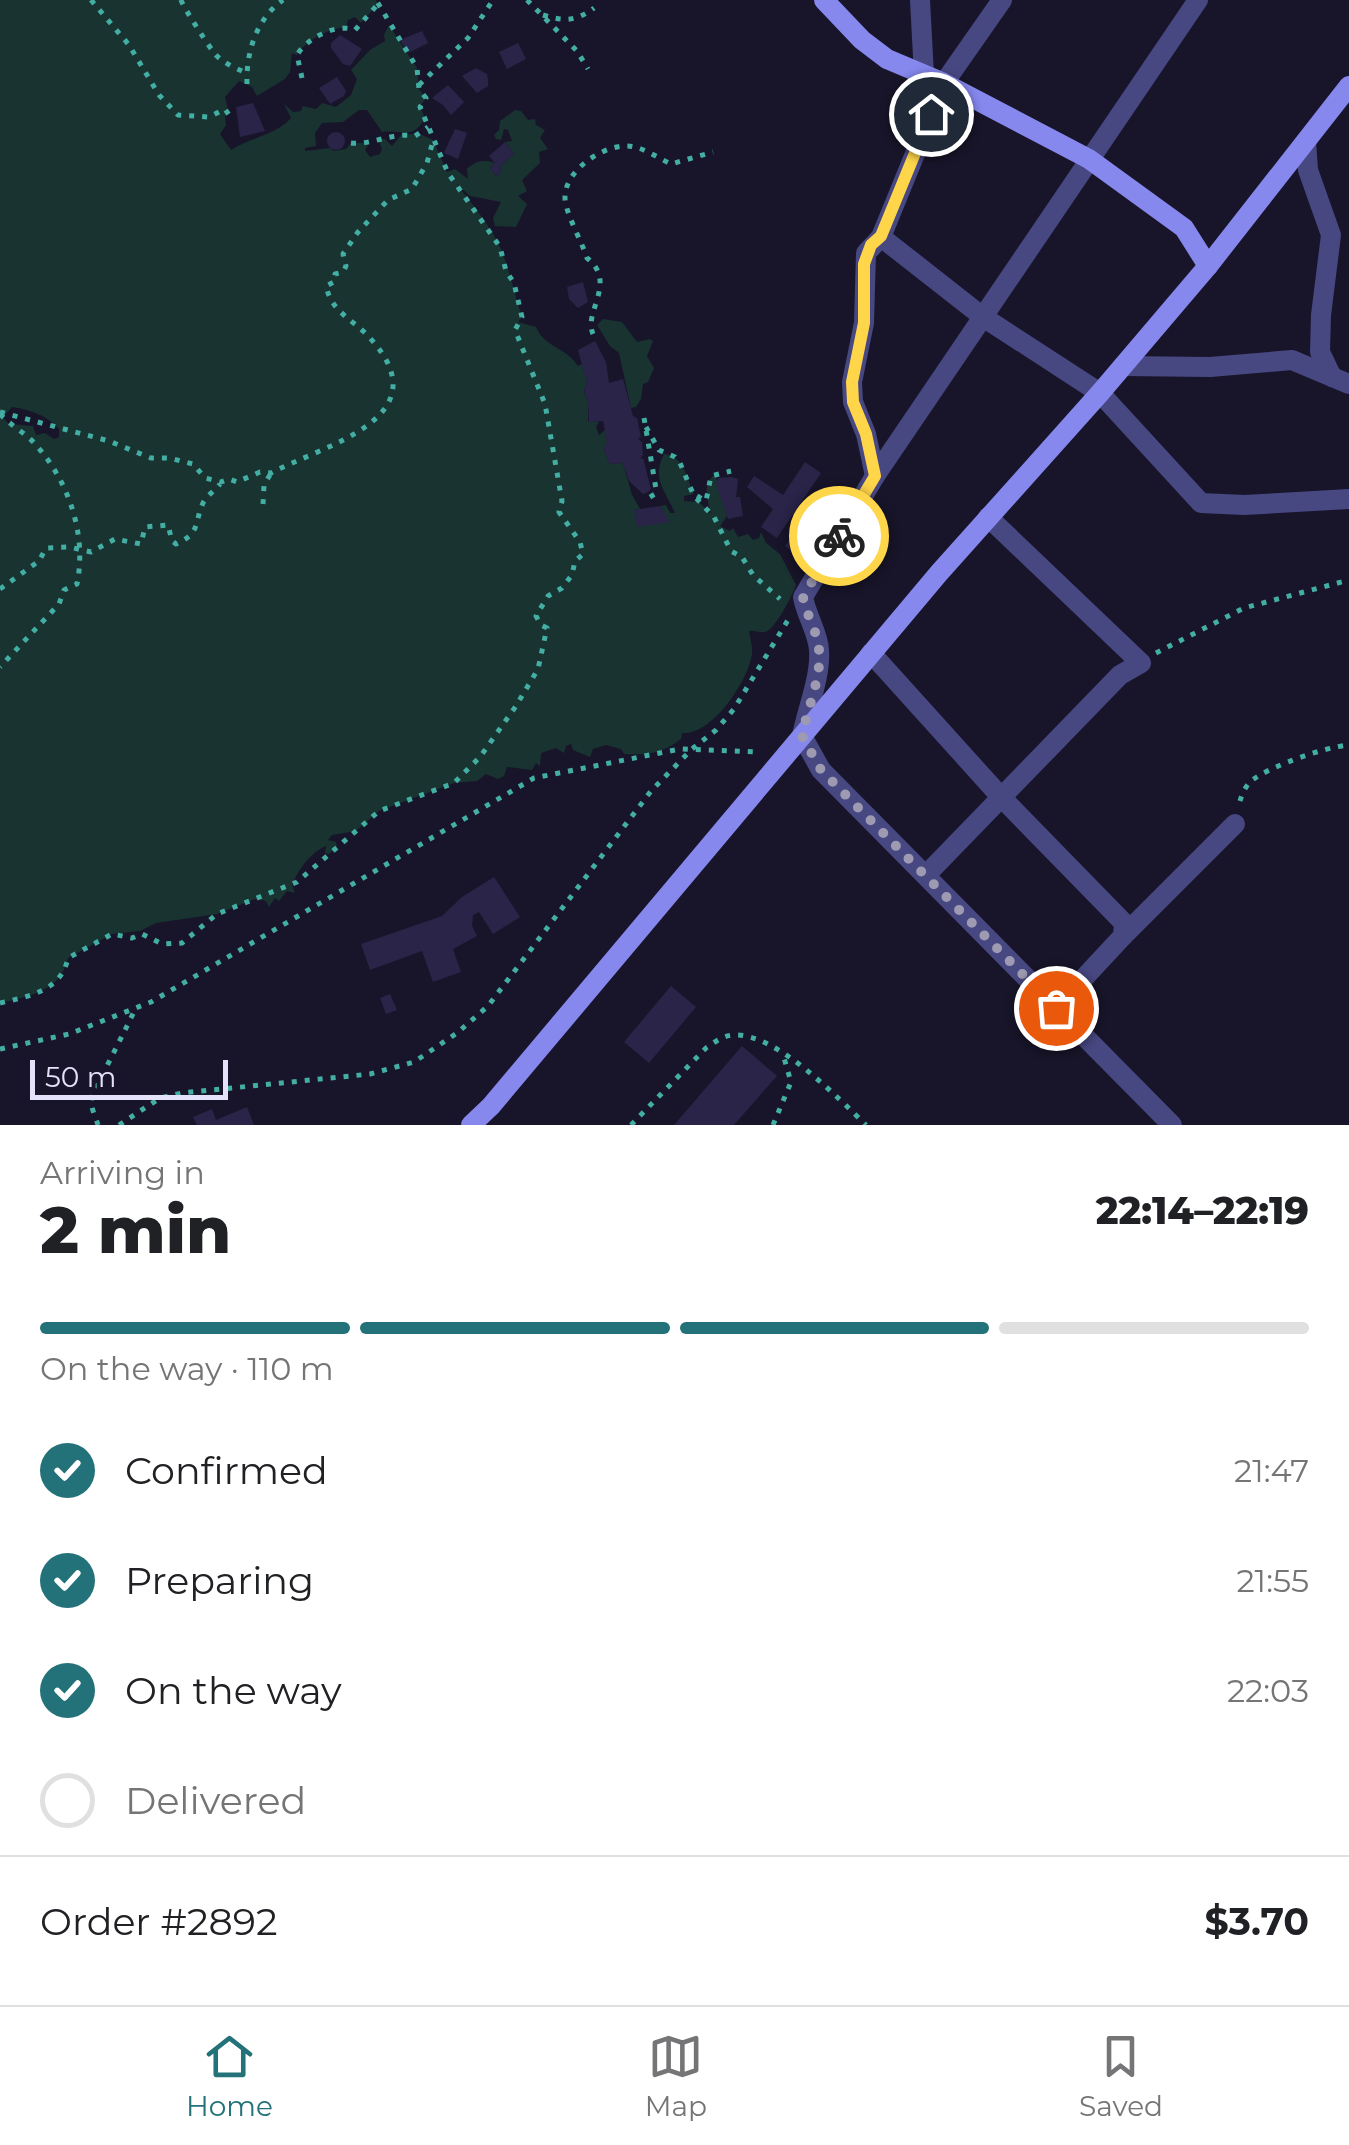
<!DOCTYPE html>
<html lang="en">
<head>
<meta charset="utf-8">
<style>
	:root { --surface:#fff; --page:#f6f6f6; --text:#202124; --muted:#757577; --line:#e0e0e0; --accent:#247279 }
	body { margin:0; font-family:Montserrat,sans-serif; background:var(--page); color:var(--text); height:100vh; display:flex; flex-direction:column; font-size:38px; white-space:nowrap }
	* { box-sizing:border-box; margin:0 }
	p { font-size:32px; color:var(--muted) }
	.icon { flex:none; width:55px; height:55px; fill:none; stroke:currentColor; stroke-width:2; stroke-linecap:round; stroke-linejoin:round }
	.map { position:relative; height:1125px; overflow:hidden }
	.sheet { display:flex; flex-direction:column; background:var(--surface); flex:1 }
	.sheet>* { flex:none }
	.scale { position:absolute; left:30px; bottom:25px; width:198px; box-sizing:border-box; padding-left:10px; border:5px solid #e4e2fb; border-top:0; font-size:28px; line-height:35px; white-space:nowrap; color:#e4e2fb; -webkit-text-stroke:8px #18152a; paint-order:stroke }
	.pin { position:absolute; display:grid; place-items:center; width:85px; height:85px; color:#fff; margin:-42px; border:5px solid #fff; border-radius:50%; box-shadow:0 2px 10px #0007 }
	.courier { position:absolute; display:grid; place-items:center; width:100px; height:100px; margin:-50px; border:8px solid #ffd54a; border-radius:50%; background:#fff; color:#222; box-shadow:0 2px 12px #0007 }
	.head em { font-style:normal; font-weight:800 }
	.head div { display:flex; flex-direction:column-reverse }
	.head { display:flex; align-items:center; justify-content:space-between; height:170px; padding:0 40px }
	h1 { font-size:65px; font-weight:800; line-height:75px }
	.bar { display:grid; grid-template-columns:repeat(4,1fr); gap:15px 10px; align-content:center; height:120px; padding:0 40px }
	.bar i { height:12px; border-radius:8px; background:var(--line) }
	.bar .active { background:var(--accent) }
	.bar p { grid-column:span 4 }
	.line { display:flex; align-items:center; gap:25px; padding:0 40px; border-top:2px solid var(--line) }
	.line div { flex:1 }
	ol { padding:0 40px; list-style:none }
	li { display:flex; align-items:center; gap:30px; height:110px }
	li p { margin-inline-start:auto }
	li .icon { padding:10px; border-radius:50%; background:var(--accent); color:#fff; stroke-width:4 }
	li:last-child { color:var(--muted) }
	li i { width:55px; height:55px; border:5px solid var(--line); border-radius:50% }
	.tabs { display:flex; justify-content:space-around; align-items:center; height:140px; border-top:2px solid var(--line); background:var(--surface); font-size:28px; color:var(--muted) }
	.tabs a { display:grid; justify-items:center; gap:5px }
	.tabs .active { color:var(--accent) }
	.map>svg:first-child { display:block }
</style>
</head>
<body>
<div class="map">
<svg width="1349" height="1125" viewBox="0 0 1349 1125">
	<rect width="100%" height="100%" fill="#18152a"/>
	<g fill="#193331">
		<path d="M0,0H376L378,4L361,23L355,17L348,20L346,27C330,28 305,41 297,55L292,53L290,72L285,79L257,96L252,87L239,81L225,97L229,115L225,116L226,125L220,134L231,150C250,137 275,136 291,118L284,104L293,112L301,111L303,106L316,109L322,103L336,107L351,95L357,79L351,70L370,50L385,41L384,35L389,25L417,68L419,89L426,98L420,106L425,118C412,141 404,129 382,132L367,110H359L343,122L322,123L315,133L316,146L305,148V151L330,148L334,151L346,149L351,143H369L365,150L370,157L380,154L382,149L378,139H385L392,146L402,134H420L433,140L447,172L455,169L468,179L467,169C475,161 484,159 495,163L490,168L496,176L500,174L501,165L514,154L505,142L512,141L508,130L504,129L501,140L496,139L494,135L499,130L500,121L515,110L521,111L528,120L535,119L536,125L545,130L540,138L548,149L539,152L540,163L522,180L527,191L518,196L527,204L516,227L495,226L493,218L501,202L470,196L456,183C471,203 491,226 501,249C510,271 514,294 522,317L518,322L536,327C545,348 566,347 578,366L582,364L587,383L584,391L588,403V421L599,422L596,427L599,435L605,430L607,442L604,450L610,464L623,463L632,495L640,509L634,510L669,522L660,506L666,505L670,513H675C666,492 651,479 664,454C685,457 686,478 694,494L684,496V501L699,502L711,514C708,502 701,485 715,474L727,516L720,526L730,531L733,528L738,537L748,534L753,540L759,538L761,532L766,543L780,554L796,585C793,594 775,630 765,632C760,633 754,630 749,631C750,639 753,646 752,654C748,681 712,736 682,733L681,739C661,754 648,755 624,754L621,749L606,745L593,749L590,757L573,750L571,744L566,746L564,753L556,748L541,753L540,766L536,763L532,770L507,767L504,776L498,779L486,774L477,781L454,783L379,811L356,831L332,835L328,840L336,842L337,847L329,854L325,853L326,846C311,852 299,869 292,884L295,893L287,891L279,901L275,898L269,907L266,901L255,899L217,914L156,923L140,931L112,934L68,958C61,991 30,996 0,1003V414L9,424L33,426L36,435L45,433L54,439L59,437V429C48,416 29,409 12,407L6,414L0,412Z"/>
		<path d="M603,319L622,322L637,342L650,339L653,341L647,356L654,368L648,382L643,384L641,399L636,407L631,408L619,353L610,346L597,325Z"/>
	</g>
	<g fill="#292448">
		<path d="M422,31L428,43L408,53L400,40Z"/>
		<path d="M340,35L362,49L350,66L343,64L331,48V43Z"/>
		<path d="M518,43L526,59L507,69L499,52Z"/>
		<path d="M476,68L487,74L488,80V86L477,93L462,76Z"/>
		<path d="M337,77L346,91L344,96L330,104L319,88Z"/>
		<path d="M448,85L464,102L451,115L443,105L432,98Z"/>
		<path d="M253,103L265,131L240,137L236,107Z"/>
		<path d="M455,129L467,133L458,159L444,153Z"/>
		<circle cx="336" cy="141" r="9"/>
		<path d="M505,142L514,154L501,165L500,174L496,176L490,168L495,163L489,156Z"/>
		<path d="M583,282L588,302L578,308L569,299L567,287Z"/>
		<path d="M595,341L606,362L609,383L623,379L633,416L637,418L641,437L638,439L642,442L643,455L640,459L643,458L651,489L648,492L643,494L629,481L623,463L610,464L604,450L607,442L603,421L589,422L588,403L584,390L587,383L578,350Z"/>
		<path d="M805,462L821,473L777,538L761,527L773,509L747,487L754,476L783,495Z"/>
		<path d="M732,477L738,479L736,497H740L743,516L728,519L716,484L718,478Z"/>
		<path d="M660,506L670,522L637,527L634,510Z"/>
		<path d="M794,534L806,544L797,556L785,546Z"/>
		<path d="M494,877L520,917L493,934L479,912L473,915L472,926L477,936L453,949L461,972L433,982L422,951L370,970L361,944L442,916L462,897Z"/>
		<path d="M671,986L696,1007L649,1063L624,1042Z"/>
		<path d="M390,994L397,1010L386,1014L380,998Z"/>
		<path d="M742,1046L777,1076L734,1125H674Z"/>
		<path d="M247,1107L254,1125H197L193,1117L212,1109L216,1120Z"/>
	</g>
	<g fill="none" stroke-linecap="round" stroke-linejoin="round">
		<g stroke="#43aea3" stroke-width="5" stroke-dasharray="5 8" stroke-linecap="butt">
			<path d="M91,0L129,45L159,95L178,115L209,117L225,109L229,115"/>
			<path d="M181,0C182,5 212,52 217,56C225,64 236,68 246,73"/>
			<path d="M527,0L577,51L588,69"/>
			<path d="M543,15C565,22 576,21 594,8"/>
			<path d="M302,78L297,55C307,38 336,23 355,30L378,4"/>
			<path d="M247,84C246,53 256,19 283,0"/>
			<path d="M419,85L468,38L493,0"/>
			<path d="M351,143C373,145 392,132 415,136L428,127"/>
			<path d="M593,334C583,311 618,283 587,258C582,242 565,212 565,198C564,169 609,140 635,147C647,150 660,159 671,164L713,152"/>
			<path d="M0,412L109,441L151,458H169L193,464L205,478L221,482L229,479L237,482L260,472L271,473C324,445 443,418 370,338C353,319 332,313 326,286L334,282L335,274L343,272L346,266L343,254L358,232L388,200L412,189L427,163L433,141"/>
			<path d="M0,414C11,426 26,433 36,445C69,482 87,535 77,584L64,590L59,604L0,667"/>
			<path d="M644,418L656,489L655,494L645,500"/>
			<path d="M646,427L659,450L675,457L680,463L694,496L714,517L731,551L742,557L753,575L780,599"/>
			<path d="M697,496L706,501L711,476L731,471"/>
			<path d="M263,504L264,485L271,473"/>
			<path d="M0,589L39,561L46,548L69,547L91,552L115,539L141,544L145,527L168,525L172,541L176,544C201,533 194,523 203,503C207,495 215,491 220,484"/>
			<path d="M1156,653L1244,608L1349,580"/>
			<path d="M1240,801C1242,794 1245,787 1251,781C1270,766 1325,747 1349,745"/>
			<path d="M0,1003C30,996 61,991 68,958L112,934L132,938L142,934L162,944L182,943L217,914L297,882L379,811L454,783L480,757L516,706L538,669L547,628L541,625L536,616L548,596L562,588L572,575L575,561L583,554L580,542L559,512L562,501L545,404L515,330L522,317L514,283L506,271L500,247L448,173L420,107L426,98L419,89L417,68L376,0"/>
			<path d="M0,1049L69,1034L151,1002L534,778L680,749L759,752"/>
			<path d="M98,1125C96,1118 91,1108 91,1101C91,1095 130,1022 135,1009"/>
			<path d="M119,1125L160,1098L182,1093L370,1074L414,1062L457,1033L488,1006L651,791L692,749L716,730L734,709L788,620"/>
			<path d="M631,1125L706,1048C715,1042 723,1035 735,1035C777,1034 837,1097 866,1125"/>
			<path d="M773,1125L791,1082L784,1058"/>
		</g>
		<g stroke="#474782" stroke-width="20">
			<path d="M920,0L924,75"/>
			<path d="M1306,141L1308,170L1331,235L1321,315L1320,352L1332,377"/>
			<path d="M881,237L983,317L1100,393L1201,503L1244,505L1349,499"/>
			<path d="M1123,366L1210,367L1292,360L1349,384"/>
			<path d="M875,476L866,434L853,402L852,382L864,323L866,253L881,237L944,83L1002,0"/>
			<path d="M871,653L1001,797L1124,923L1123,936L1056,1008"/>
			<path d="M927,874L1120,675L1141,663L988,517"/>
			<path d="M1123,936L1235,824"/>
			<path d="M1172,1125L821,770L802,736C807,709 821,677 819,650C818,632 806,615 803,597L875,476L1198,0"/>
		</g>
		<g stroke="#8688ee" stroke-width="20">
			<path d="M824,0L862,40L887,59L944,83L1089,159L1184,228L1208,266"/>
			<path d="M471,1125L491,1106L939,573L1100,393L1208,266L1349,86"/>
		</g>
	</g>
	<g fill="none" stroke-linecap="round" stroke-linejoin="round">
		<path stroke="#9d9ab2" stroke-width="10" stroke-dasharray="0 18" d="M839,536L803,597C806,615 818,632 819,650C822,677 807,709 802,736L821,770L1056,1008"/>
		<path stroke="#ffd54a" stroke-width="12" d="M839,536L875,476L866,434L853,402L852,382L864,323V264L871,245L881,236L931,114"/>
	</g>
</svg>
<div class="scale">50 m</div>
<div class="pin" style="left:1056px;top:1008px;background:#ea580c"><svg class="icon" aria-label="bag" viewBox="0 0 24 24"><path d="M5 8h14l-1 12H6zM9 8a3 3 0 0 1 6 0"/></svg></div>
<div class="pin" style="left:931px;top:114px;background:#1f2937"><svg class="icon" aria-label="home" viewBox="0 0 24 24"><path d="M3 11l9-7 9 7M6 9v11h12V9"/></svg></div>
<div class="courier" style="left:839px;top:536px"><svg class="icon" aria-label="bike" viewBox="0 0 24 24"><circle cx="6" cy="16" r="4"/><circle cx="18" cy="16" r="4"/><path d="M6 16l4-8h5l3 8M10 8l3 8H6M13 5h3"/></svg></div>
</div>
<section class="sheet">
<div class="head"><div><h1>2 min</h1><p>Arriving in</p></div><em>22:14–22:19</em></div>
<div class="bar"><i class="active"></i><i class="active"></i><i class="active"></i><i></i><p>On the way · 110 m</p></div>
<ol>
<li><svg class="icon" aria-label="check" viewBox="0 0 24 24"><path d="M5 12l5 5 9-10"/></svg>Confirmed<p>21:47</p></li>
<li><svg class="icon" aria-label="check" viewBox="0 0 24 24"><path d="M5 12l5 5 9-10"/></svg>Preparing<p>21:55</p></li>
<li><svg class="icon" aria-label="check" viewBox="0 0 24 24"><path d="M5 12l5 5 9-10"/></svg>On the way<p>22:03</p></li>
<li><i></i>Delivered</li>
</ol>
<div class="line" style="height:130px"><div>Order #2892</div><b>$3.70</b></div>
</section>
<nav class="tabs">
<a class="active"><svg class="icon" aria-label="home" viewBox="0 0 24 24"><path d="M3 11l9-7 9 7M6 9v11h12V9"/></svg>Home</a>
<a><svg class="icon" aria-label="map" viewBox="0 0 24 24"><path d="M3 6l6-2 6 2 6-2v14l-6 2-6-2-6 2zM9 4v14M15 6v14"/></svg>Map</a>
<a><svg class="icon" aria-label="saved" viewBox="0 0 24 24"><path d="M7 4h10v16l-5-4-5 4z"/></svg>Saved</a>
</nav>
</body>
</html>
